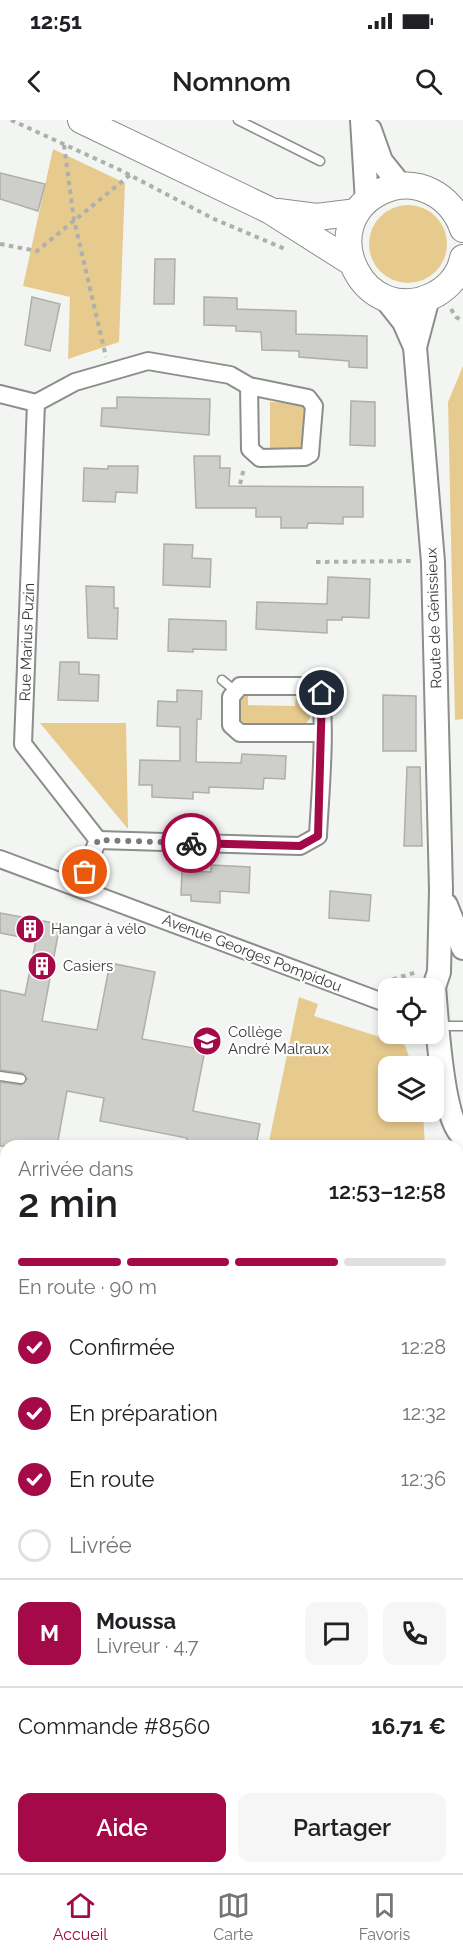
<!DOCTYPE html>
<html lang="fr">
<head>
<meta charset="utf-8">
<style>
	:root { --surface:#fff; --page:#f6f6f6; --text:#202124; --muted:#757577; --line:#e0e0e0; --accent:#a30a47 }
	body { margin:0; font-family:Raleway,sans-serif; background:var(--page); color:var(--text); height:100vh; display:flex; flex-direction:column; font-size:22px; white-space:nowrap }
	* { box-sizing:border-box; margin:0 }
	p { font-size:20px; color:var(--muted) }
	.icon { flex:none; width:33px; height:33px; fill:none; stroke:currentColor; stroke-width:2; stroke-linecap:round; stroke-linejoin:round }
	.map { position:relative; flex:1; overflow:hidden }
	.sheet { position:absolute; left:0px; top:1020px; width:464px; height:734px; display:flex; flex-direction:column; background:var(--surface); border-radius:18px 18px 0 0; box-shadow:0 3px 9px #0003 }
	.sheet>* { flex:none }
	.buttons { position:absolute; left:378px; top:858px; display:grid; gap:12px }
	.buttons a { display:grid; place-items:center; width:66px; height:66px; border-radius:12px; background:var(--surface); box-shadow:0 3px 9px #0003; font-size:30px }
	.pin { position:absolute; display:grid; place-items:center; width:51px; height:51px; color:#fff; margin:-26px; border:3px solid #fff; border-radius:50%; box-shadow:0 2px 6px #0007 }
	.courier { position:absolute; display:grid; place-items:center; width:60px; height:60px; margin:-30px; border:4px solid #a30a47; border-radius:50%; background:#fff; color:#222; box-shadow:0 2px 8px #0007 }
	.head em { font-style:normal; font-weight:600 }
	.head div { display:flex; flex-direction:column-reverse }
	.head { display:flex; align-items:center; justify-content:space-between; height:102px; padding:0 18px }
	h1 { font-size:39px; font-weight:600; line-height:45px }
	.bar { display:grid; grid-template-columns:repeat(4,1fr); gap:9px 6px; align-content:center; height:72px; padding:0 18px }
	.bar i { height:8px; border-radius:4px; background:var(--line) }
	.bar .active { background:var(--accent) }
	.bar p { grid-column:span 4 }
	.line { display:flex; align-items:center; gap:15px; padding:0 18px; border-top:2px solid var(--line) }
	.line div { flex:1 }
	.round { display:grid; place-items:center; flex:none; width:63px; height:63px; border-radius:12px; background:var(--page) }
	ol { padding:0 18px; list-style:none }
	li { display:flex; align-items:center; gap:18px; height:66px }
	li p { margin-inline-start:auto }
	li .icon { padding:6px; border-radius:50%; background:var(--accent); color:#fff; stroke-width:4 }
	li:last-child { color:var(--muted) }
	li i { width:33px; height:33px; border:3px solid var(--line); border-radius:50% }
	.action { display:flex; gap:12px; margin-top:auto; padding:12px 18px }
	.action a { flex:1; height:69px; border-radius:12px; background:var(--accent); color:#fff; font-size:24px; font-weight:600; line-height:69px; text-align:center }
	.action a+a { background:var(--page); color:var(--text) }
	.status { display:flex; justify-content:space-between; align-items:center; height:42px; padding:0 30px; background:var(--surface); direction:ltr }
	.status svg { height:16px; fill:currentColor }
	header { display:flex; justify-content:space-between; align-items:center; height:78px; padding:0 18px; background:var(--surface); font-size:27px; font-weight:600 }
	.menu { display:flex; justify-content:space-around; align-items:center; height:84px; border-top:2px solid var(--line); background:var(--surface); font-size:16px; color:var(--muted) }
	.menu a { display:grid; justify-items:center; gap:3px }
	.menu .active { color:var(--accent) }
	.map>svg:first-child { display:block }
</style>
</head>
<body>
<div class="status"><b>12:51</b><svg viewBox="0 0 49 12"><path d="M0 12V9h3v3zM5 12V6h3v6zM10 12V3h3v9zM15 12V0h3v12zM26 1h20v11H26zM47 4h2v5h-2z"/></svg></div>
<header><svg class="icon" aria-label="back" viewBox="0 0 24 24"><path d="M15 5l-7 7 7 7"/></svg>Nomnom<svg class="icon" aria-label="search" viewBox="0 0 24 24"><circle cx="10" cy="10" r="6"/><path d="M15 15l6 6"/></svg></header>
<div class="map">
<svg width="463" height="1753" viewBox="0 0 463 1753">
	<rect width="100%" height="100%" fill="#f2f5f1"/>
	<g fill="#e7cb8e">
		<path d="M53,29L125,63L119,222L68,239L70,177L23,166Z"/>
		<circle cx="408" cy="124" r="39"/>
		<path d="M463,246V599L455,600L448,282Z"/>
		<path d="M270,282L297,283L305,289L304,326L300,332L270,330Z"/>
		<path d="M248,574V585L295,586L296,576L309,577L312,594L306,604L248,605L240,600L237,577Z"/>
		<path d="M40,603H126L128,709Z"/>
		<path d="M299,877L318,884L314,896L405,925L412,946H388V992H423L425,1026H268Z"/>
	</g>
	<g fill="#cecfca" stroke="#aeafa9" stroke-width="1.5">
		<path d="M0,53L45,64L38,91L0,79Z"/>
		<path d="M155,139H175L174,184H154Z"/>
		<path d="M32,177L60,184L50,231L25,225Z"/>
		<path d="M204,177L237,178V189L296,191V214L367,216V248L349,247V241L299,237V231L262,230L261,212L236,211V206L204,205Z"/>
		<path d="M117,277L210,279L209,315L101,306L102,288H117Z"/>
		<path d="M351,281L375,282V326L350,325Z"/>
		<path d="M194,336H220V348H230L229,366L363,367V397H343V404L308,403L307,408H281V397H256V388H196Z"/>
		<path d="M108,346H138L137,373L116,372L115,382L83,381L84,348L108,349Z"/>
		<path d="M164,424L193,425L192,438L211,439L210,467L163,465Z"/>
		<path d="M328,457L370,459L369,498L342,497V500H327V513L256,509L257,482L327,484Z"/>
		<path d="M86,466L114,467V488H118L117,519L88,518Z"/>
		<path d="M169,499L226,501V530L193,529V532L168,531Z"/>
		<path d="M60,542H79V554L99,555L98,581L58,580Z"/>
		<path d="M177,570L202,571L201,599H197L196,642L241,643L242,634L286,636L285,659L264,658L263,669L209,667V673L193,672V679L152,677V665H139L140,640L180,641V607L157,606L158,581L177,582Z"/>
		<path d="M383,575L416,576V631H383Z"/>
		<path d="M407,647H420L422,726H404Z"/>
		<path d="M211,745L250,747L249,773L220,771V783L191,781V775H181L182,751L211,752Z"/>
		<path d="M330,771L371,775L369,801L329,798Z"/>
		<path d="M0,793L60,804L42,901L97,910L110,843L155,852L142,919L205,930L193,991L260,1004L256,1026H186L187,1018L100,1001L104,978L67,971L57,1026H0V962L21,965L27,959L22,953L0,950V870L25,875L36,820L0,813Z"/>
	</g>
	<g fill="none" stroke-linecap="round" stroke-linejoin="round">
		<g stroke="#8b8e8a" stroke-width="11">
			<g id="service">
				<path d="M238,0L320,41"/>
				<path d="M222,560L234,570"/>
				<path d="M438,906H463"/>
				<path d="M0,956L21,959"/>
				<path d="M262,1753V1748"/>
			</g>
		</g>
		<g stroke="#8b8e8a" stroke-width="20">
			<g id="minor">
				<path d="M0,274L36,283L23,624L98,720L78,768"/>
				<path d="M36,283L75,262L148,241L230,255L249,266L308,278L314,286L310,334L305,337L260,338L250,329L249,266"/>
				<path d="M98,720L300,726L318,716C319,688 329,585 317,566H240L231,577V605L240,613H322"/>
				<path d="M0,739L388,884"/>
				<path d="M0,1237L6,1238L0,1287"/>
				<path d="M0,1488L6,1489"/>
				<path d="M458,1745L463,1702"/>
			</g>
		</g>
		<g stroke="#8b8e8a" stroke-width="22">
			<path id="tertiary" d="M458,1591L463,1590"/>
		</g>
		<g stroke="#8b8e8a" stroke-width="26">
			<g id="secondary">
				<path d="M362,0L367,82"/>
				<path d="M370,10L381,41L401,66"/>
				<path d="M385,178L404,202L415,227L433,442L441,770L439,852L434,867C437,897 441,999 463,1016"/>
				<path d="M415,227L428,178"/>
				<path d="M446,785L463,828"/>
				<path d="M458,1041L463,1036"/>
				<path d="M0,1703L6,1699"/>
			</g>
		</g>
		<g stroke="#8b8e8a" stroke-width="28">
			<g id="primary">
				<path d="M81,0L269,90L351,142"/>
				<path d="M278,92L317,97L357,92"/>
				<path d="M463,109C452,76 416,55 382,71C311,104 364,213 436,174C450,166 460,153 463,138"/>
			</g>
		</g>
		<g stroke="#adb0ac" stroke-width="4" stroke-dasharray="4.5 4.5" stroke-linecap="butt">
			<path d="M11,0L120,50L214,99L285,129"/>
			<path d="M64,25L74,100L106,237"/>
			<path d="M0,124L37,131L130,55"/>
			<path d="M451,189L456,197L463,201"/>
			<path d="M240,364L244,348"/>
			<path d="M316,442L413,441"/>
			<path d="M384,862L417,852"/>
		</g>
		<use href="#service" stroke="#fff" stroke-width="8"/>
		<use href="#minor" stroke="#fff" stroke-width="16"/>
		<use href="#tertiary" stroke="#fff" stroke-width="20"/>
		<use href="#secondary" stroke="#fff" stroke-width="22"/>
		<use href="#primary" stroke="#fff" stroke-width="26"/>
	</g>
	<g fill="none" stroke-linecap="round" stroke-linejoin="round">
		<path stroke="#797b79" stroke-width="6" stroke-dasharray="0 10.8" d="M85,752L98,720L191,723"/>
		<path stroke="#a30a47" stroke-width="8" d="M191,723L300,726L318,716L322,573"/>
	</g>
	<defs>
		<g id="building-disc" transform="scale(1.5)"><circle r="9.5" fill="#a30a47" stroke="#fff"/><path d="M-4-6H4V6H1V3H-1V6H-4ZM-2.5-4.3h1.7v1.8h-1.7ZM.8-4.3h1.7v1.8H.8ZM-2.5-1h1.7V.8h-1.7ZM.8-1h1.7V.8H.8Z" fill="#fff"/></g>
		<g id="school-disc" transform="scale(1.5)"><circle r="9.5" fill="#a30a47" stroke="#fff"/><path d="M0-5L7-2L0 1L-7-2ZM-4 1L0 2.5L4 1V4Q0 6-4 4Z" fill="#fff"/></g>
	</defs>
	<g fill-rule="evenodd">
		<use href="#building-disc" x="30" y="809"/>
		<use href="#building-disc" x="42" y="846"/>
		<use href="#school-disc" x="207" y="921"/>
	</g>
	<g text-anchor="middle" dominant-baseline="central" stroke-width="4.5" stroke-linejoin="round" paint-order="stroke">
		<g font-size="15" fill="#383a38" stroke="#fff">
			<text transform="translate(434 498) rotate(-92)">Route de Génissieux</text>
			<text transform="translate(27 522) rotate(-88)">Rue Marius Puzin</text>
			<text transform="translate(252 833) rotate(21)">Avenue Georges Pompidou</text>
		</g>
		<g font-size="15" fill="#383a38" stroke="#fff" text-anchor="start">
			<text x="51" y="809">Hangar à vélo</text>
			<text x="63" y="846">Casiers</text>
			<text x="228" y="912">Collège<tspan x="228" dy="17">André Malraux</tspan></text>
		</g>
	</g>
</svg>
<div class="buttons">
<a><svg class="icon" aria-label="locate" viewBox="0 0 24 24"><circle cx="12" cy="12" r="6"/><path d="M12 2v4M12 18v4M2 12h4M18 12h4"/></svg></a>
<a><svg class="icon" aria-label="layers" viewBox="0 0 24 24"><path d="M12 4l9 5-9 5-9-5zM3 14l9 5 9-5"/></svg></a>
</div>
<div class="pin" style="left:85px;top:752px;background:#ea580c"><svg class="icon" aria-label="bag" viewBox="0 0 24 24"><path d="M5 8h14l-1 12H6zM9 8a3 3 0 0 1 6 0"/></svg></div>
<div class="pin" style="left:322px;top:573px;background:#1f2937"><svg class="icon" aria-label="home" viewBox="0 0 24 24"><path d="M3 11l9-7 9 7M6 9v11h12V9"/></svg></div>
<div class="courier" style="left:191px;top:723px"><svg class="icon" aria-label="bike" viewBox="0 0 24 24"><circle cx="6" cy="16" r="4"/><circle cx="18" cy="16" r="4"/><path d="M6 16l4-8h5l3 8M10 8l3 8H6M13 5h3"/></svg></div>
<section class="sheet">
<div class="head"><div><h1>2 min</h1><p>Arrivée dans</p></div><em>12:53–12:58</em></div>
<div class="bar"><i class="active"></i><i class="active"></i><i class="active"></i><i></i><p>En route · 90 m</p></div>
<ol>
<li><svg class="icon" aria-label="check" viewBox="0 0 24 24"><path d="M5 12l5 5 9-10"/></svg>Confirmée<p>12:28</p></li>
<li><svg class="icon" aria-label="check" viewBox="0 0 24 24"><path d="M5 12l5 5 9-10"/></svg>En préparation<p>12:32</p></li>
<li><svg class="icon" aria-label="check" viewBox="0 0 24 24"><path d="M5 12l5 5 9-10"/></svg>En route<p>12:36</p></li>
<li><i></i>Livrée</li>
</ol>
<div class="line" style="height:108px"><b class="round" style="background:var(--accent);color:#fff">M</b><div><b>Moussa</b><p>Livreur · 4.7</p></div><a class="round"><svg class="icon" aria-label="chat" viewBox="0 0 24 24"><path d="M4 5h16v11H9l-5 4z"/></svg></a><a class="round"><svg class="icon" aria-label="phone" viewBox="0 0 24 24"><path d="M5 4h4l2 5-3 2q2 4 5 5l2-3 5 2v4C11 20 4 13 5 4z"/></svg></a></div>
<div class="line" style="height:78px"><div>Commande #8560</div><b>16.71 €</b></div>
<div class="action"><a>Aide</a><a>Partager</a></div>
</section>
</div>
<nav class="menu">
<a class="active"><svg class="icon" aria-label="home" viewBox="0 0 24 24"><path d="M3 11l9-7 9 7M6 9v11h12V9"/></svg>Accueil</a>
<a><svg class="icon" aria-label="map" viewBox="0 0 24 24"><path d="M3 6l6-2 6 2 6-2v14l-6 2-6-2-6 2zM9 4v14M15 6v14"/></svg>Carte</a>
<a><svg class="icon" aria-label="saved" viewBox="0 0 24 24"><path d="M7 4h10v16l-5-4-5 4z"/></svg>Favoris</a>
</nav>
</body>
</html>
